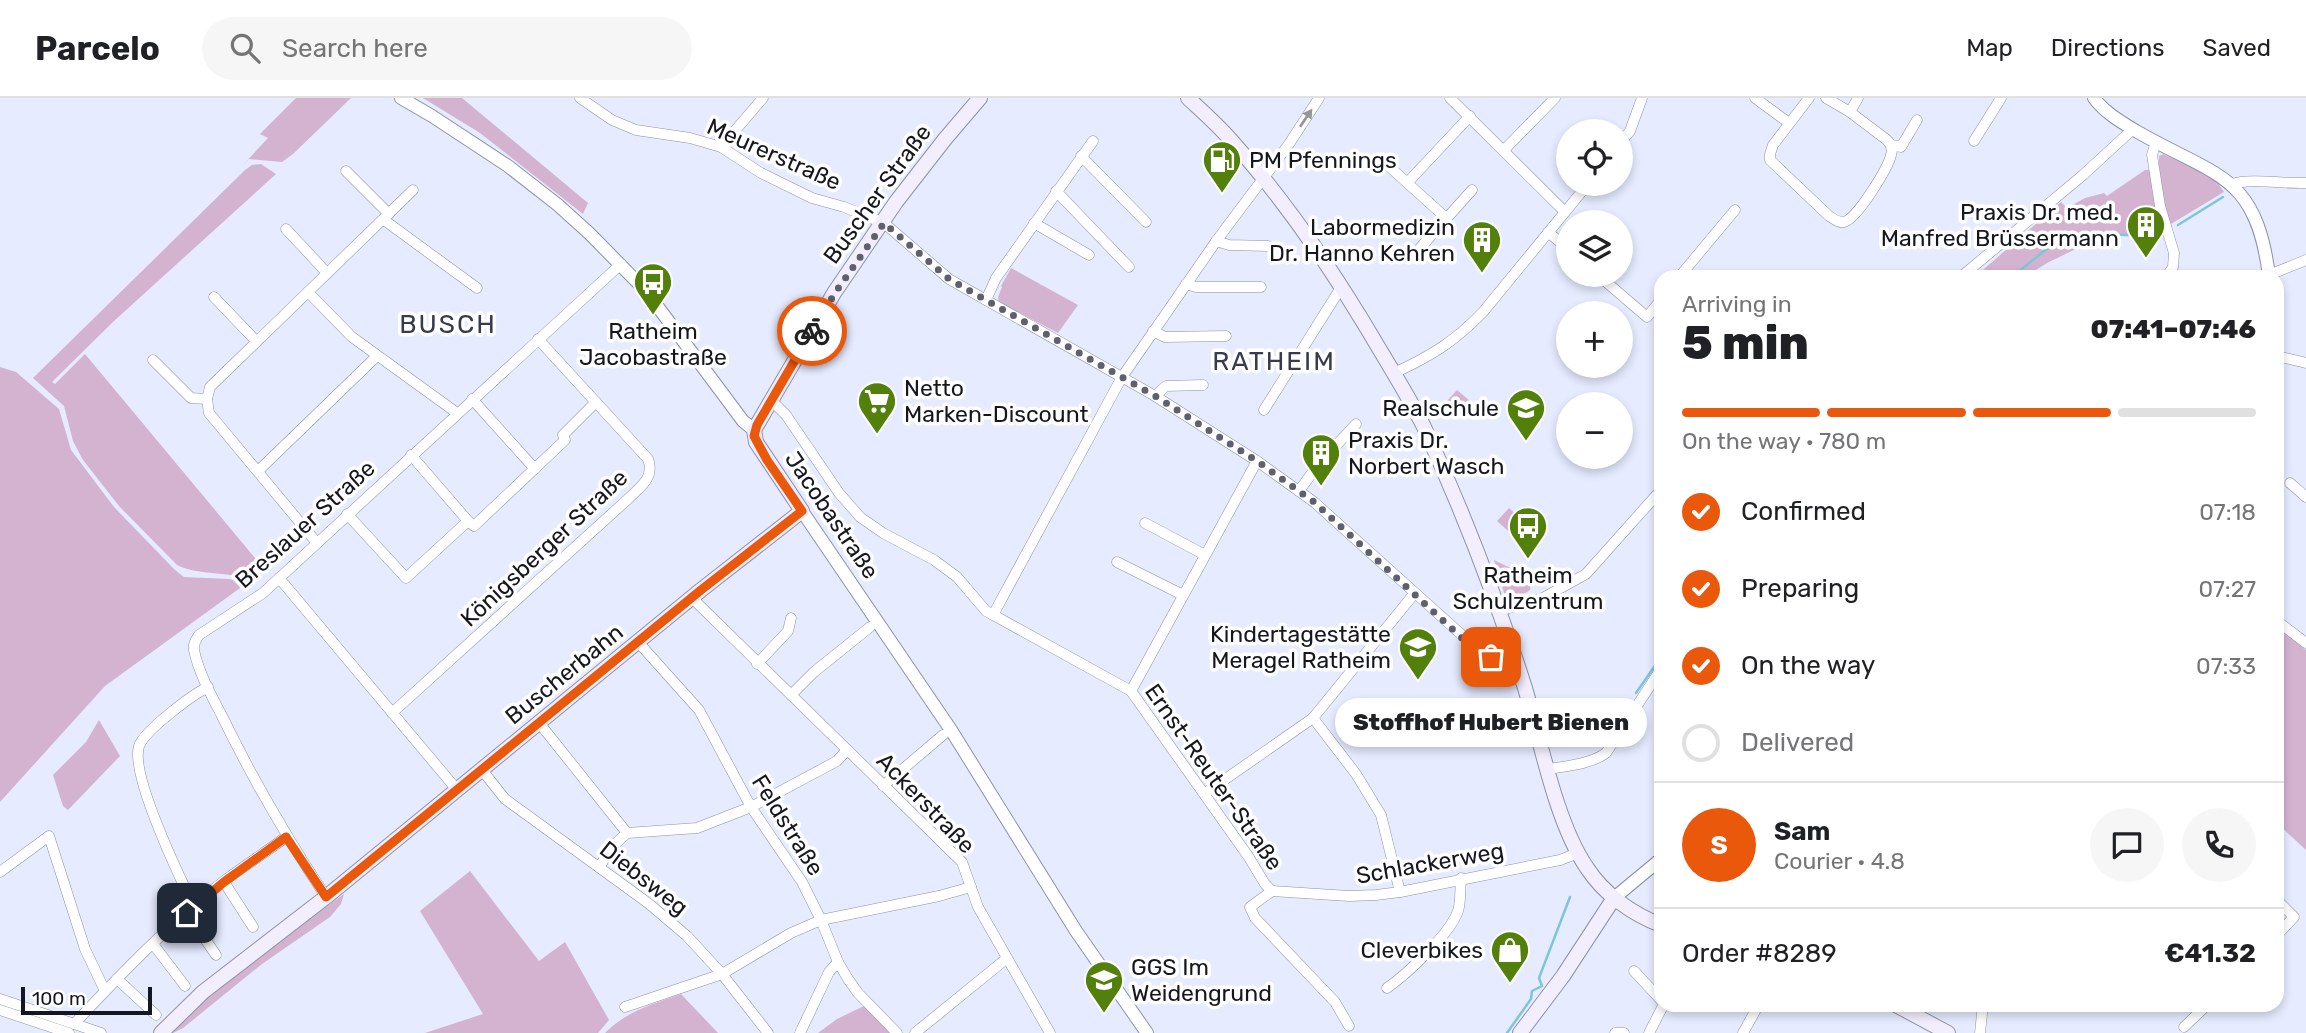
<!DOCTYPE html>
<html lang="en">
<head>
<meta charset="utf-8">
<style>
	:root { --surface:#fff; --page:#f6f6f6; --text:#202124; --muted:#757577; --line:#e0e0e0; --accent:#ea580c }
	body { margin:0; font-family:Rubik,sans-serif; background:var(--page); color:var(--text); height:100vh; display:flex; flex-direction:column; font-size:26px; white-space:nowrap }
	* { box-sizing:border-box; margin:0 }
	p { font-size:23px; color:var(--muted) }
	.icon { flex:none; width:38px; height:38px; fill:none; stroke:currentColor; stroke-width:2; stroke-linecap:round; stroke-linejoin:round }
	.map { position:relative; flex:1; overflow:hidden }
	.sheet { position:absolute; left:1654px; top:172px; width:630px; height:742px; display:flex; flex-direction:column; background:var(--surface); border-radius:21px; box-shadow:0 4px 10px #0003 }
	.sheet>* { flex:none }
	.tools { position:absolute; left:1556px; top:21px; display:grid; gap:14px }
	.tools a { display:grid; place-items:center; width:77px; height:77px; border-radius:50%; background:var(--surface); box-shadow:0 4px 10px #0003; font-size:35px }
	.scale { position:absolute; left:21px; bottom:18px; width:131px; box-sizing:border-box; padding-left:7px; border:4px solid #14171f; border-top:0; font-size:19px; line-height:24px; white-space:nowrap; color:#14171f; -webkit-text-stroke:5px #fff; paint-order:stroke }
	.pin { position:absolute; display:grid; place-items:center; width:60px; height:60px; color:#fff; margin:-30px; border-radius:14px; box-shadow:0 4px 10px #0006 }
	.courier { position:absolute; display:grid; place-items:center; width:70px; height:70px; margin:-35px; border:5px solid #ea580c; border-radius:50%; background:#fff; color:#222; box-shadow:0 2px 9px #0007 }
	.bubble { position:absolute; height:49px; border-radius:24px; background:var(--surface); box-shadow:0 4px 10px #0003; font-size:23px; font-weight:800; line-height:49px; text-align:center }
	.summary em { font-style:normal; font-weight:800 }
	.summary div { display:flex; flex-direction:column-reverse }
	.summary { display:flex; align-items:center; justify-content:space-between; height:119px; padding:0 28px }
	h1 { font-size:46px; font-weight:800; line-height:52px }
	.bar { display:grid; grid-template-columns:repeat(4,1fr); gap:10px 7px; align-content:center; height:84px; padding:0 28px }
	.bar i { height:9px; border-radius:5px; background:var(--line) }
	.bar .current { background:var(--accent) }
	.bar p { grid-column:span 4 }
	.line { display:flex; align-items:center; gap:18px; padding:0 28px; border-top:2px solid var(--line) }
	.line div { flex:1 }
	.round { display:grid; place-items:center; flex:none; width:74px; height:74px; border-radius:37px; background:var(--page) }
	ol { padding:0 28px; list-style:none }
	li { display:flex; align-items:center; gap:21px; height:77px }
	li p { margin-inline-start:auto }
	li .icon { padding:7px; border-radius:50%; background:var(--accent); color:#fff; stroke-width:4 }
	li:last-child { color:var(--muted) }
	li i { width:38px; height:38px; border:4px solid var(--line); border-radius:50% }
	header { display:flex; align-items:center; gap:42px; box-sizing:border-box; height:98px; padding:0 35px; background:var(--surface); border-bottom:2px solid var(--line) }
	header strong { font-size:33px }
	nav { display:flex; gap:38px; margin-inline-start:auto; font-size:24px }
	.search { width:490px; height:63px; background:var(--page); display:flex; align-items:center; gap:18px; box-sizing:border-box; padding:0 24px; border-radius:38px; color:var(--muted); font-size:26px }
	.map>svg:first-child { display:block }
</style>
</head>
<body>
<header>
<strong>Parcelo</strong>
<div class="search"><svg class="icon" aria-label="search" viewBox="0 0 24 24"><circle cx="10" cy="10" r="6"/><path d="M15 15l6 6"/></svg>Search here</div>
<nav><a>Map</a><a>Directions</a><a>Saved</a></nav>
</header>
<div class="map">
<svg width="2306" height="935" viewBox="0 0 2306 935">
	<rect width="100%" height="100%" fill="#e6ebff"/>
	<g fill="#d4b3d1">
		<path d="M296,0H351L293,56L282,64L249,61L243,67L268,40L260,36Z"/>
		<path d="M423,0H462L588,105L583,116L480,35Z"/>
		<path d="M2163,56L2215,81L2224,94L2156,135L2105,137L2049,164L2026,178H1976L2061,104L2067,110L2085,100L2104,95L2107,98L2145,72L2159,71V58Z"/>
		<path d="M261,66L276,76L114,223L52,284L55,286L85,256L265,472L252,482C228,473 200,478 177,467L119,408L83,362L73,343L64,308L33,280L245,72L252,67Z"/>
		<path d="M1011,170L1078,207L1058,235L999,204L998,199L1002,189L1001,188Z"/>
		<path d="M0,269L16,274L59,311L71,352L114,409L175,472L184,479L229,481L247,485L105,588L0,704Z"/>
		<path d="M1457,292L1477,309L1466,321L1447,303Z"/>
		<path d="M1509,410L1528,428L1517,441L1497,423Z"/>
		<path d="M1494,462L1525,477L1531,483L1530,492C1523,497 1513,502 1505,498Z"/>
		<path d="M2277,530L2306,552V752L2277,725Z"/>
		<path d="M99,622L120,658L68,712L63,708L53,677L86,644Z"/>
		<path d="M470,773L539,863L565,844L609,922L598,935H425L483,916L420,813Z"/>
		<path d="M344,796L341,806L330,819L262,866L183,930L173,935L170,933C222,880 284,839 344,796Z"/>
		<path d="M681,896L718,935H605C627,913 653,906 681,896Z"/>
		<path d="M864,908L891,935H818L837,921Z"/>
	</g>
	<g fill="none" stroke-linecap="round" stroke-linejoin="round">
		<g stroke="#7dc6d8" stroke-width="2.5">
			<path d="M2178,127L2223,99"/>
			<path d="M2013,178L2053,146L2076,145L2096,136L2156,138"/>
			<path d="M1636,595L1661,559"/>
			<path d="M1507,935L1531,901L1532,893L1542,888L1539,880L1570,799"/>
		</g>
		<g stroke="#8c92a8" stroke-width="11">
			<g id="minor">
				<path d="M580,0L612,22L636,32L690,40L721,49L761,75L812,100L844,109L884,125L949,181L1155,298L1257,363L1314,404L1482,555L1491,559L1513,554"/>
				<path d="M1450,0L1565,114"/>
				<path d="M1755,0L1789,25"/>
				<path d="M1809,0L1773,47L1770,56V62L1829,118C1834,121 1839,125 1844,124C1857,121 1888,70 1891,57C1893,51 1891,46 1887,42L1850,14L1826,0"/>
				<path d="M1850,14L1858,0"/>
				<path d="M1974,43L2001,0"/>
				<path d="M2156,44L2152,57L2160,108L2174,155L2173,169L2167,178"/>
				<path d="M1620,45L1630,33L1642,0"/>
				<path d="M1892,47L1901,49L1917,22"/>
				<path d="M721,49L763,0"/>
				<path d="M1504,52L1555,0"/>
				<path d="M1081,58L1146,124"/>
				<path d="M1383,63L1445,119"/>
				<path d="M346,73L389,116"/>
				<path d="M1408,84L1470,18"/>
				<path d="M2232,86C2251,80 2284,86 2306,85"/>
				<path d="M1056,93L1129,169"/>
				<path d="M384,122L477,190"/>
				<path d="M1034,125L1089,157"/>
				<path d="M286,131L327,175"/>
				<path d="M1548,134L1568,151"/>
				<path d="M1216,143L1229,147L1268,148"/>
				<path d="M1412,159L1472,92"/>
				<path d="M1598,177L1647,219L1661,202"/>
				<path d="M2269,177L2306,162"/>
				<path d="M1680,178L1735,112"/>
				<path d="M1962,178L2083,77L2133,31"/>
				<path d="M1186,186L1196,189H1261"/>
				<path d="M308,194L352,239L457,315"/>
				<path d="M214,199L256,243"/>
				<path d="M986,202L996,180L1093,43"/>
				<path d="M1153,233L1165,239L1226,238"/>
				<path d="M2277,258L2306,265"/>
				<path d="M153,262L191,300L207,301"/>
				<path d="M1394,275C1431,258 1454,244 1483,214L1588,86"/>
				<path d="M1155,298L1166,288L1203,287"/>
				<path d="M472,301L535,371"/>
				<path d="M772,303L786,317L839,395L860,419L883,435L934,462L957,479L986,513L1131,593L1248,758L1265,786L1272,793"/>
				<path d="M1264,312L1342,188"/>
				<path d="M411,357L468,423"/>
				<path d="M258,373L377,258"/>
				<path d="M2290,385L2306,399"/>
				<path d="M1299,393L1317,368L1356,326"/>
				<path d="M347,416L406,480L468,423L474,428L565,342L563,337L596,304"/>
				<path d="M1145,425L1205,457"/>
				<path d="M317,445L209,315L207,301L210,289L413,92"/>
				<path d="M1117,464L1183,497"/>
				<path d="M279,480L458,693"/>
				<path d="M692,500L962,764L978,809L1050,935"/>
				<path d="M1498,513L1541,501L1586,476L1661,392"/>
				<path d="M993,517L1122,279L1217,142L1289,46L1319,0"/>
				<path d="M2277,523L2306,545"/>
				<path d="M638,544L699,612L751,709L802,784L821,822L838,864L848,881L858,895L897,935"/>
				<path d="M757,566L788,533L791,520"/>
				<path d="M1131,593L1257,363"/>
				<path d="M791,597L814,574L870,529"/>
				<path d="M392,615L628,401C640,389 655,380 648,361L538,241"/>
				<path d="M1313,620L1356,676L1381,717L1400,794"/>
				<path d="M540,626L627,735"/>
				<path d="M1549,671C1567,668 1591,666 1606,655L1661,571"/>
				<path d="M482,672L505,701L648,805L687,838L722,876L768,935"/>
				<path d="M883,688L943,637"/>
				<path d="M1204,696L1313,620L1414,496"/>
				<path d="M599,769L615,746L627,735L697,730L751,709L837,663L847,652"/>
				<path d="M0,774L49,738L85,851L105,893"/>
				<path d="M224,784L253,829"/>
				<path d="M326,799C287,740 252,680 221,616C211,597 198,573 194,552C193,545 196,542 199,537L263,495L621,166"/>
				<path d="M2277,802L2294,819L2277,837"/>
				<path d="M194,809C180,780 130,676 139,648C145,632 192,597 208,589"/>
				<path d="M187,815L216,857"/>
				<path d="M153,846L185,888"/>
				<path d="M1634,873L1661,902"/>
				<path d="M117,881L156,917"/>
				<path d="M1387,890C1407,876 1450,836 1458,813C1461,804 1460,790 1461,780"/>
				<path d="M0,901L101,935"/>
				<path d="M625,909L722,876L791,835L821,822L939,798L971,789"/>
				<path d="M0,912L69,935"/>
				<path d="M74,926C121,876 170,825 224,783C244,768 266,754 286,739"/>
				<path d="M1349,928L1335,904L1255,820L1250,809L1272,793L1349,798L1376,797L1400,794L1560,762L1578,755"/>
				<path d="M2184,929L2208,906"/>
				<path d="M800,935L829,874L838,864"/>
				<path d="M915,935L1006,861"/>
				<path d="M1615,935H1624"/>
				<path d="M1649,935L1664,906"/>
				<path d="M1743,935L1759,906"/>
				<path d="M1980,935L1983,906"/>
			</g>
		</g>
		<g stroke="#8c92a8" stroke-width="14">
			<g id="tertiary">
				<path d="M401,0L432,18L508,68L558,107L590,136L646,193L743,323L754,332"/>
				<path d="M2094,0C2104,14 2121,24 2136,33C2215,79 2256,74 2269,178"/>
				<path d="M802,413L951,632L1076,833L1147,935"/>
				<path d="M1614,800L1661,761"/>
			</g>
		</g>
		<g stroke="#8c92a8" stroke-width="16">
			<g id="secondary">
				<path d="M1188,0C1202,13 1217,26 1230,41C1286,103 1334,174 1377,247C1393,274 1410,301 1424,329C1463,413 1497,502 1525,590C1541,644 1556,725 1587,770C1604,796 1632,816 1661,827"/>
				<path d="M1894,906L1948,935"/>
				<path d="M161,935L203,894L326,799L701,492L802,413L756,344L754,332L834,195L896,104L945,41L980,0"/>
				<path d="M1520,935L1563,878L1614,800"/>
			</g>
		</g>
		<use href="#minor" stroke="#fff" stroke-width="10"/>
		<use href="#tertiary" stroke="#fff" stroke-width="12"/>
		<use href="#secondary" stroke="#f3eefe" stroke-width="14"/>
	</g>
	<defs><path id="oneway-solid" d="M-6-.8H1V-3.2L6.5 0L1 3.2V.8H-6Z" transform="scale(1.75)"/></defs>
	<use fill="#95979a" href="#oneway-solid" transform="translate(1306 20) rotate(-56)"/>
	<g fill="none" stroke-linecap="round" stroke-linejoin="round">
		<path stroke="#5e616d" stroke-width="7" stroke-dasharray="0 12.6" d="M812,233L835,195L884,125L949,181L1155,298L1257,363L1314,404L1462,540L1482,555L1491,559"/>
		<path stroke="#ea580c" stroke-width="9" d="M187,815L224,784L286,739L326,799L701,492L802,413L767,362L754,338L757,327L812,233"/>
	</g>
	<defs>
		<g id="fuel-pin" transform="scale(2.0125)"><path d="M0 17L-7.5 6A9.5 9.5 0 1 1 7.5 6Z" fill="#52800a" stroke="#fff"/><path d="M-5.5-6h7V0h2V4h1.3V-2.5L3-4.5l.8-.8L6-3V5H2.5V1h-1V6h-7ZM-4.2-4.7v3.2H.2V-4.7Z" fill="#fff"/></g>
		<g id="building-pin" transform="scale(2.0125)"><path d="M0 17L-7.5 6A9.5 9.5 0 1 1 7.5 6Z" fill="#52800a" stroke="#fff"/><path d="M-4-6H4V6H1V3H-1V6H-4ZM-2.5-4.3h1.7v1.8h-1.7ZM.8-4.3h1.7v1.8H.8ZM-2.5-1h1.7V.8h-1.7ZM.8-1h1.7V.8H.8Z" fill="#fff"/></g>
		<g id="bus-pin" transform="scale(2.0125)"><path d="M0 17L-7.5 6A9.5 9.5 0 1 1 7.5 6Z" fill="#52800a" stroke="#fff"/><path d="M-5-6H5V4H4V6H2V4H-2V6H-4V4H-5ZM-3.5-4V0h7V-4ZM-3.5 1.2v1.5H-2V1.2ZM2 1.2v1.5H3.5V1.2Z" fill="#fff"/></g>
		<g id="supermarket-pin" transform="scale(2.0125)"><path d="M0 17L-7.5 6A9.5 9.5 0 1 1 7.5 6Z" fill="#52800a" stroke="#fff"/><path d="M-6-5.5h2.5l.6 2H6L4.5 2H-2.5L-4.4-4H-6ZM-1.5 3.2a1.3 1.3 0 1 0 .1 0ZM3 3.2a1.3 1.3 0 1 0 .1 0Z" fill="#fff"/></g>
		<g id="school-pin" transform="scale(2.0125)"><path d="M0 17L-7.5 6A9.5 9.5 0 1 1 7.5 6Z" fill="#52800a" stroke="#fff"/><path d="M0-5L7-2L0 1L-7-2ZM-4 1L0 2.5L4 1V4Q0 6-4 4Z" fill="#fff"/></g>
		<g id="shop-pin" transform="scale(2.0125)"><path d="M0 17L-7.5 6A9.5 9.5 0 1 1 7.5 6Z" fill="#52800a" stroke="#fff"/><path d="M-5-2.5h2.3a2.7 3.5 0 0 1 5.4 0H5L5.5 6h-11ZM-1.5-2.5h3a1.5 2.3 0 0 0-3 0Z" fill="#fff"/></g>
	</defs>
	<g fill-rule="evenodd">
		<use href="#fuel-pin" x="1222" y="62"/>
		<use href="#building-pin" x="2146" y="127"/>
		<use href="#building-pin" x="1482" y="142"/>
		<use href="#bus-pin" x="653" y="184"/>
		<use href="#supermarket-pin" x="877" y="303"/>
		<use href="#school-pin" x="1526" y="310"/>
		<use href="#building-pin" x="1321" y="355"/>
		<use href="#bus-pin" x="1528" y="428"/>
		<use href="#school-pin" x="1418" y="549"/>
		<use href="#shop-pin" x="1510" y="852"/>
		<use href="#school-pin" x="1104" y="882"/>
	</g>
	<g text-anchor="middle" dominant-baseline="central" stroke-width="7" stroke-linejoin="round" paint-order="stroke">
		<g font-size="23" fill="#14171f" stroke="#fff">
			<text transform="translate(774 56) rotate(24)">Meurerstraße</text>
			<text transform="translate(877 96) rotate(-54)">Buscher Straße</text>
			<text transform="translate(832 417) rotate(56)">Jacobastraße</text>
			<text transform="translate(305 426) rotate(-42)">Breslauer Straße</text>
			<text transform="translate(544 450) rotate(-43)">Königsberger Straße</text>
			<text transform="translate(564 576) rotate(-39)">Buscherbahn</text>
			<text transform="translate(1214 679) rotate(55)">Ernst-Reuter-Straße</text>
			<text transform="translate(926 705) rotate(46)">Ackerstraße</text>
			<text transform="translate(788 727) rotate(58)">Feldstraße</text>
			<text transform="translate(1430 765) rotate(-10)">Schlackerweg</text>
			<text transform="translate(644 780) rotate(38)">Diebsweg</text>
		</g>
		<g font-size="23" fill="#14171f" stroke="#fff" text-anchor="end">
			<text x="1249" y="62" text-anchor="start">PM Pfennings</text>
			<text x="2119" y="114">Praxis Dr. med.<tspan x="2119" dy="26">Manfred Brüssermann</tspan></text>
			<text x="1455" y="129">Labormedizin<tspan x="1455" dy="26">Dr. Hanno Kehren</tspan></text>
			<text x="653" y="233" text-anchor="middle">Ratheim<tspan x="653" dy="26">Jacobastraße</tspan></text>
			<text x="904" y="290" text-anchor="start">Netto<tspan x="904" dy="26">Marken-Discount</tspan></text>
			<text x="1499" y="310">Realschule</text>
			<text x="1348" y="342" text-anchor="start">Praxis Dr.<tspan x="1348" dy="26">Norbert Wasch</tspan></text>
			<text x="1528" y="477" text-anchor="middle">Ratheim<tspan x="1528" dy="26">Schulzentrum</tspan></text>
			<text x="1391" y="536">Kindertagestätte<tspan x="1391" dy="26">Meragel Ratheim</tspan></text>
			<text x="1483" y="852">Cleverbikes</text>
			<text x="1131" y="869" text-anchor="start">GGS Im<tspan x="1131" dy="26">Weidengrund</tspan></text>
		</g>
		<g font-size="26" letter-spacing="2" fill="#363c4e" stroke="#fff">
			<text x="448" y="226">BUSCH</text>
			<text x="1274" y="263">RATHEIM</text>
		</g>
	</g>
</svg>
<div class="tools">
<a><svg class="icon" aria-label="locate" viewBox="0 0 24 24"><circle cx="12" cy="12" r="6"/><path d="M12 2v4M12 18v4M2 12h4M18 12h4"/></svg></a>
<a><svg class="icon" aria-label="layers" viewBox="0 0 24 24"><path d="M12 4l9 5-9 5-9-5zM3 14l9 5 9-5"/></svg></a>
<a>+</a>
<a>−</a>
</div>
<div class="scale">100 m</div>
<div class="pin" style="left:1491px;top:559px;background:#ea580c"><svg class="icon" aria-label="bag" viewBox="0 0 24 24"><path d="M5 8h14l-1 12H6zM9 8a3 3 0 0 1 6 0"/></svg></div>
<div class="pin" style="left:187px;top:815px;background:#1f2937"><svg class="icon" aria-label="home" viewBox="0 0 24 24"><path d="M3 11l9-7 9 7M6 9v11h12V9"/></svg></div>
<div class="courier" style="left:812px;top:233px"><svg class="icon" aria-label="bike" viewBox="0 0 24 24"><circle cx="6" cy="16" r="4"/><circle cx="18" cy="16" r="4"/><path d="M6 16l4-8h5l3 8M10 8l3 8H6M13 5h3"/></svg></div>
<div class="bubble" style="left:1335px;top:600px;width:312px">Stoffhof Hubert Bienen</div>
<section class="sheet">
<div class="summary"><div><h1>5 min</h1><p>Arriving in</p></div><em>07:41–07:46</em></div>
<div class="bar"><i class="current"></i><i class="current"></i><i class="current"></i><i></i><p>On the way · 780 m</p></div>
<ol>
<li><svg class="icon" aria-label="check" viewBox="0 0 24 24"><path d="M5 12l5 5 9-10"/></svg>Confirmed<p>07:18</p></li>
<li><svg class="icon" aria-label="check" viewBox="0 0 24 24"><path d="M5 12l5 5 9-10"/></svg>Preparing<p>07:27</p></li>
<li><svg class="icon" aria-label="check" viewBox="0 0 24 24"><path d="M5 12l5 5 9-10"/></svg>On the way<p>07:33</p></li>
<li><i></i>Delivered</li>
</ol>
<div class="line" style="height:126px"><b class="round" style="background:var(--accent);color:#fff">S</b><div><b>Sam</b><p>Courier · 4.8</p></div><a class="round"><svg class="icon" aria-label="chat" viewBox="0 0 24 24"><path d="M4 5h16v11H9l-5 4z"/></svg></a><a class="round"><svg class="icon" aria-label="phone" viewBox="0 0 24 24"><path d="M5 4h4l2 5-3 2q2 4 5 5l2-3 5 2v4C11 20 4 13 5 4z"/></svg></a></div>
<div class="line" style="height:91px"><div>Order #8289</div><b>€41.32</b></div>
</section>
</div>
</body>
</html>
